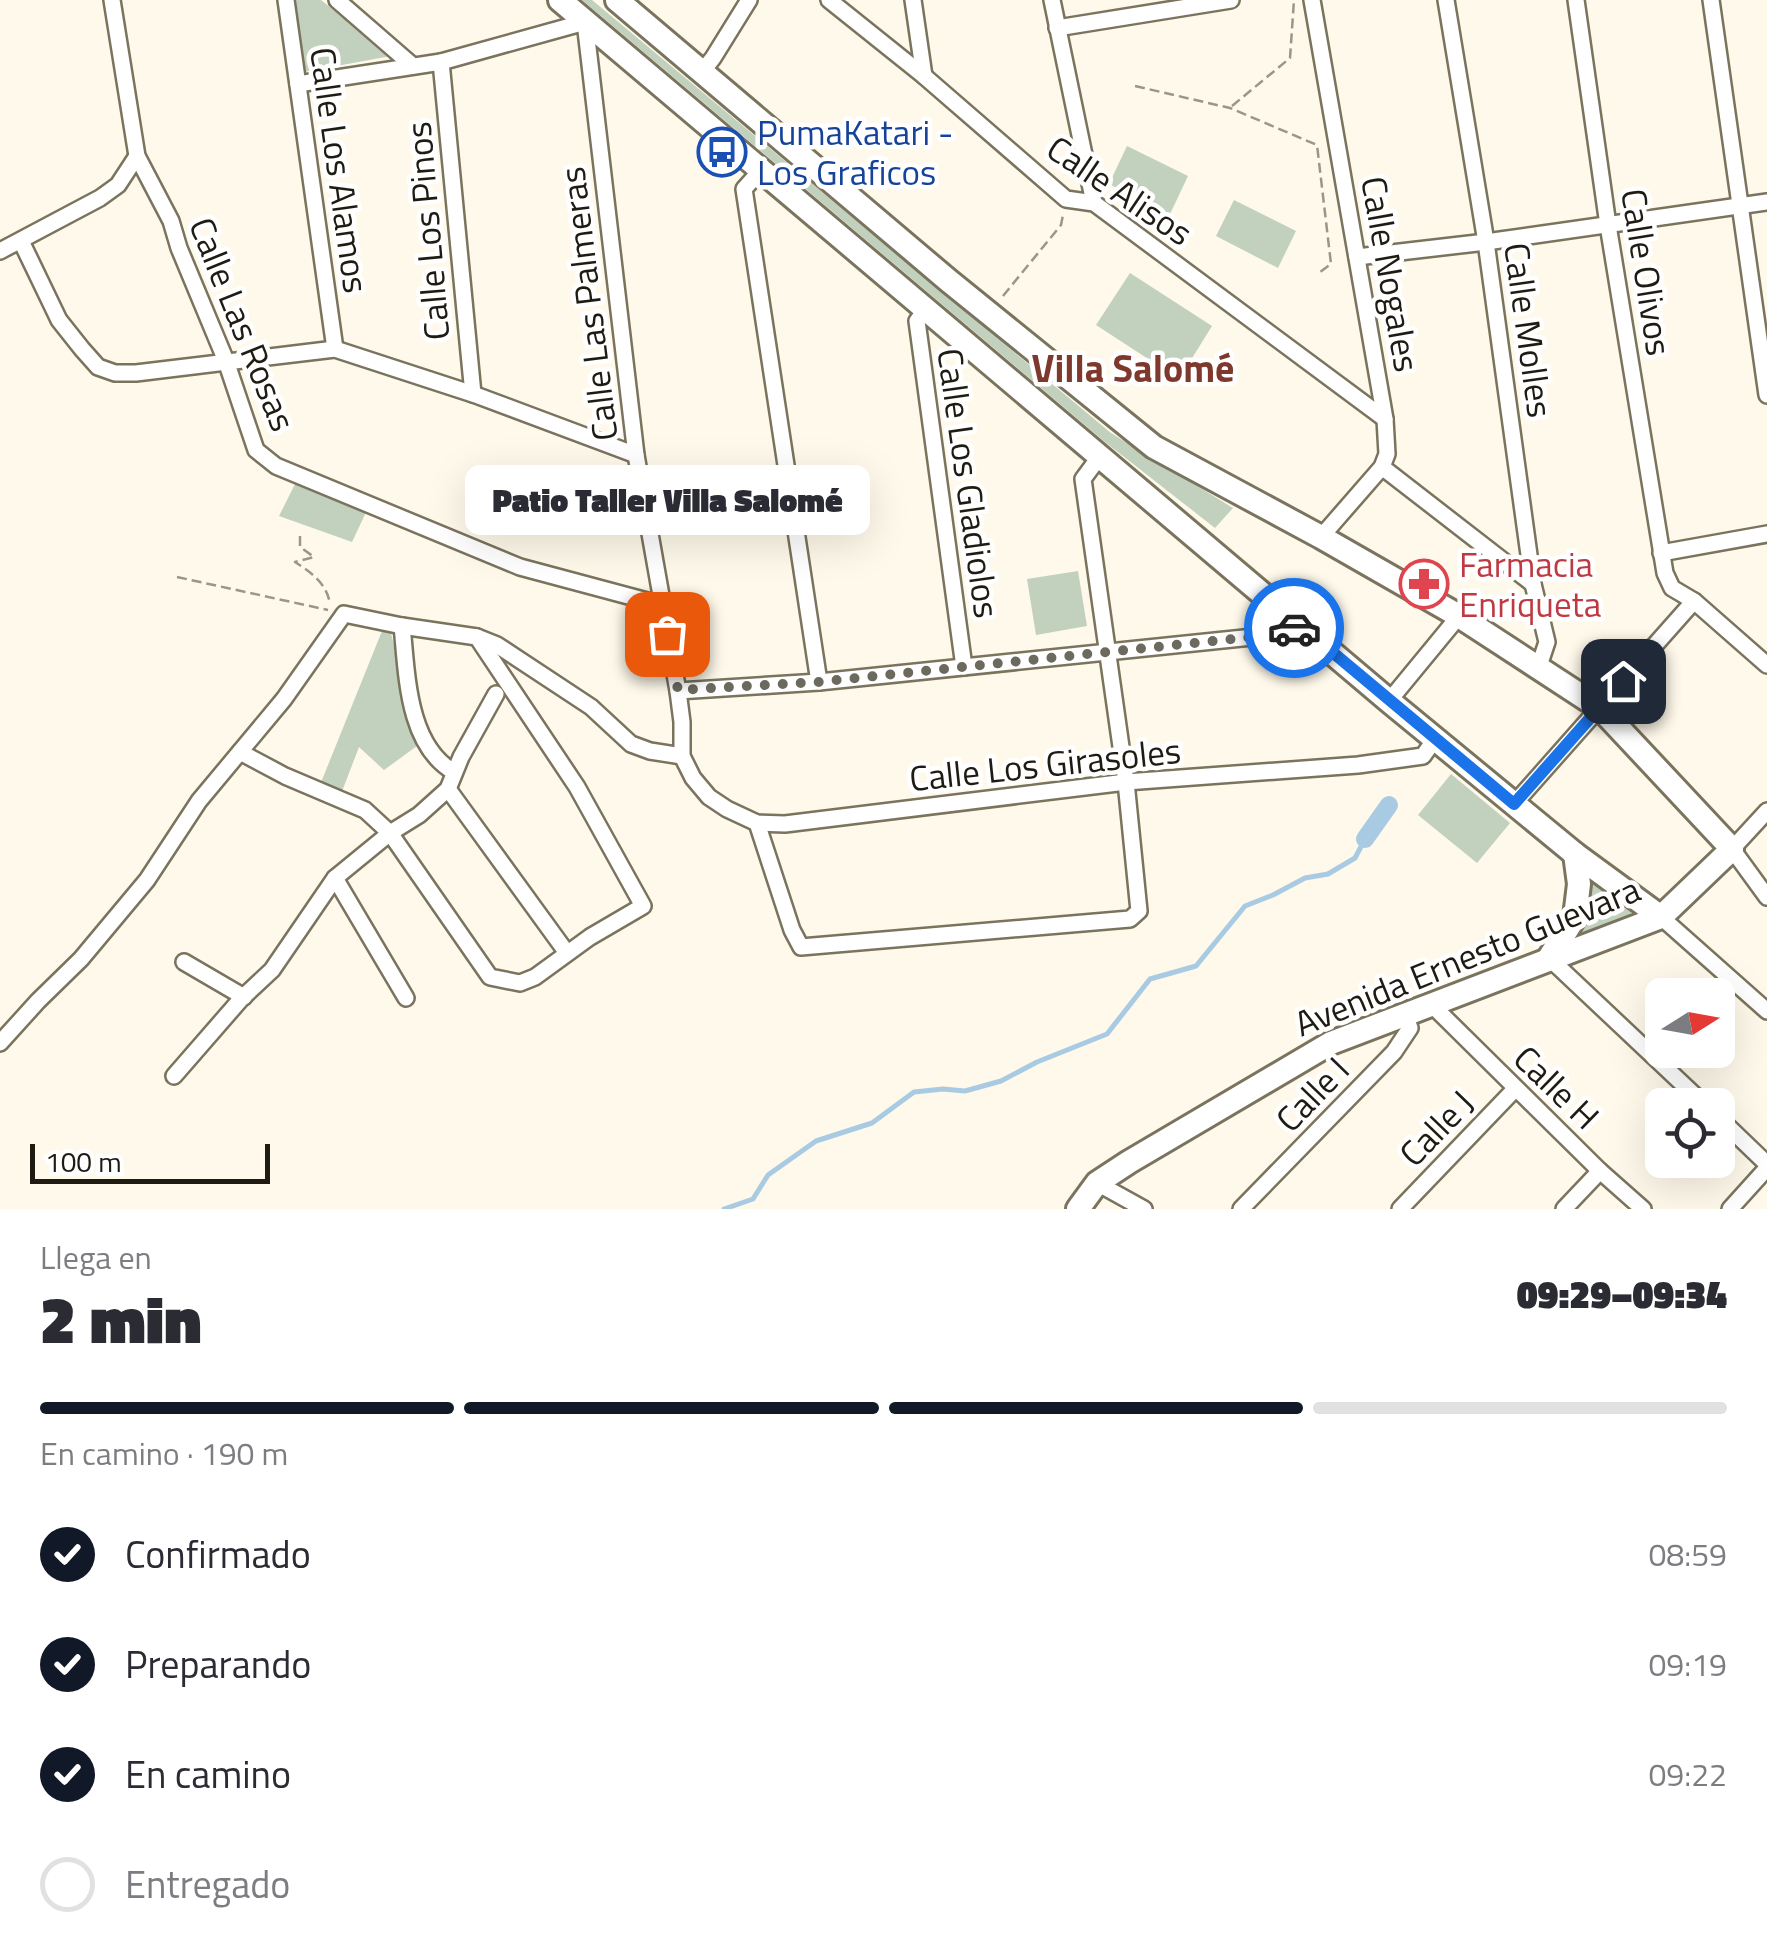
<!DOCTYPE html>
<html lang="es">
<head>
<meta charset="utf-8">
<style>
	:root { --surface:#fff; --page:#f7f7f7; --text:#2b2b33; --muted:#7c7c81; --line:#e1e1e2; --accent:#111827 }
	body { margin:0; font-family:"Titillium Web",sans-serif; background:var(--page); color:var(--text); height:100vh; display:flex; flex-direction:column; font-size:38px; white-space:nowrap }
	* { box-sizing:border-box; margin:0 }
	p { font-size:32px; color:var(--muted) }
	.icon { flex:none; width:55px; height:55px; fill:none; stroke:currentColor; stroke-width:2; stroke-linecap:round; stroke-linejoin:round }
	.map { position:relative; height:1209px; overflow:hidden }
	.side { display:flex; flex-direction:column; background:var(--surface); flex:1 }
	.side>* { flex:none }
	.needle { width:65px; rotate:79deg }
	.buttons { position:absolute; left:1645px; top:978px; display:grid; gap:20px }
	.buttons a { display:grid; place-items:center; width:90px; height:90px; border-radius:15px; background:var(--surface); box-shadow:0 10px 40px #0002; font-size:50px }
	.scale { position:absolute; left:30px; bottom:25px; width:240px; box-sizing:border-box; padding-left:10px; border:5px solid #1e1b12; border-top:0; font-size:28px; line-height:35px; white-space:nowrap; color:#1e1b12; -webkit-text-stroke:8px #fff; paint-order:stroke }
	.pin { position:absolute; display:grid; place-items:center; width:85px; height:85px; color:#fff; margin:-42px; border-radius:20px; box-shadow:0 5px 15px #0006 }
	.courier { position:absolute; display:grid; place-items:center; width:100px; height:100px; margin:-50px; border:8px solid #1a73e8; border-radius:50%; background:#fff; color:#222; box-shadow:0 2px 12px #0007 }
	.bubble { position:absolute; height:70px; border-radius:15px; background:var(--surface); box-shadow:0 10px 40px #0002; font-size:32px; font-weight:800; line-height:70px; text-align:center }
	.overview em { font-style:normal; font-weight:800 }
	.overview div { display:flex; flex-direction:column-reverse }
	.overview { display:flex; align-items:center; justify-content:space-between; height:170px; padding:0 40px }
	h1 { font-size:65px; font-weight:800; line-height:75px }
	.bar { display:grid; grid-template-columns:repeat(4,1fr); gap:15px 10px; align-content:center; height:120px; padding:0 40px }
	.bar i { height:12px; border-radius:8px; background:var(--line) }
	.bar .current { background:var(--accent) }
	.bar p { grid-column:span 4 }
	ol { padding:0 40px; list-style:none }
	li { display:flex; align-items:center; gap:30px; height:110px }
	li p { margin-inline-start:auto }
	li .icon { padding:10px; border-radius:50%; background:var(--accent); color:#fff; stroke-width:4 }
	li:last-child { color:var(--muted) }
	li i { width:55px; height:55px; border:5px solid var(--line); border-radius:50% }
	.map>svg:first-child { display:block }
</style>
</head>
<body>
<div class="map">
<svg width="1767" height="1209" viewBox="0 0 1767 1209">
	<rect width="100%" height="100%" fill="#fef9ea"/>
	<g fill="#c1d1bd">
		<path d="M288,0H321L391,56L298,73Z"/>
		<path d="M582,0H592L1111,433L1233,508L1215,528L1105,442Z"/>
		<path d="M1127,146L1188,176L1170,214L1109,184Z"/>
		<path d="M1234,200L1296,231L1278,268L1216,236Z"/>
		<path d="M1130,273L1212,326L1179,379L1096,325Z"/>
		<path d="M296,482L367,510L352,542L279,516Z"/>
		<path d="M1078,571L1087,626L1036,635L1027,579Z"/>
		<path d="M382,631L391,633L410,715L421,743L384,770L359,747L341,794L320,785Z"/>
		<path d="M1451,774L1510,823L1477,863L1418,815Z"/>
		<path d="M1590,875L1631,909V916L1583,936L1578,934Z"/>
	</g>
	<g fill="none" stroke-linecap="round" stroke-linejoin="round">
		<path stroke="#a9cae3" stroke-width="5" d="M724,1209L753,1199L768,1175L816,1141L872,1123L914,1092L943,1089L965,1091L1001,1081L1037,1062L1107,1034L1150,979L1196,966L1245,906L1273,895L1305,878L1328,874L1355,858L1365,839"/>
		<path stroke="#a9cae3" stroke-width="18" d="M1365,839L1389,805"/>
		<g stroke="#7a735d" stroke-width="20">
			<g id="street">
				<path d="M112,0L137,156L171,221L179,248L226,361L256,450L276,466L520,567L662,605"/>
				<path d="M286,0L335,349"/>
				<path d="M337,0L413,66"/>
				<path d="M829,0L924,76L1066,199L1094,203L1385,419"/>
				<path d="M913,0L924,76"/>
				<path d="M1052,0L1094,203"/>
				<path d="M1312,0L1385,419L1387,454L1382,467L1321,537"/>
				<path d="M1446,0L1486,242L1533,584L1547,642L1539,666"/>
				<path d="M1576,0L1608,225L1665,573L1672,588L1694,601L1767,665"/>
				<path d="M1711,0L1767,395"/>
				<path d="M1057,28L1231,0"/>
				<path d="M441,62L473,394"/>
				<path d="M701,73L713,58L749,0"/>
				<path d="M298,84L441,62L585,22L636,455L678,691L682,722V756L693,778L709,797L727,809L757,823L785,824L1126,782L1358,765L1423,756L1435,739"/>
				<path d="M761,170L744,189L819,682"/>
				<path d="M21,241L59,320L82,349L98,367L115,373H136L335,349L473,394L636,455"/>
				<path d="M0,251L100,198L118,185L137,156"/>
				<path d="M1357,257L1486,242L1767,202"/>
				<path d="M926,309L917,321L964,667"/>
				<path d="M1382,467L1533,584"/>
				<path d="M1661,553L1767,534"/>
				<path d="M402,626C407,674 407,745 454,772"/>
				<path d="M678,691L819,682L1281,634L1300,625"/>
				<path d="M1389,701L1459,616"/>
				<path d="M240,752L285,776L365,810L390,833L490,977L520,983L535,977L590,937L643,906L577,787L477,637"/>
				<path d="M448,789L567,953"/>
				<path d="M1514,804L1694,601"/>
				<path d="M1767,811L1732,849L1767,897"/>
				<path d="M757,823L792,930L801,947L1130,919L1139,911L1126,782L1083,479L1100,456"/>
				<path d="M335,878L406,998"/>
				<path d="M1661,917L1767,1011"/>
				<path d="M1549,958L1705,1105"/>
				<path d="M184,962L244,997"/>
				<path d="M1432,1005L1600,1171L1643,1209"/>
				<path d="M0,1043L38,1001L81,959L147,880L199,801L284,699L344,614L402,626L477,637L497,645L591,707L631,744L650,751L682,756"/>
				<path d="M174,1076L241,999L272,970L335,878L390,833L419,815L448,789L461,757L496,694"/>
				<path d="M1718,1117L1767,1164"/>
				<path d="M1097,1183L1144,1209"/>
				<path d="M1241,1209L1394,1052L1410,1028L1405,1014"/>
				<path d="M1400,1209L1515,1089"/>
				<path d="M1564,1209L1600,1171"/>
				<path d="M1730,1209L1767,1168"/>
			</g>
		</g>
		<g stroke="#7a735d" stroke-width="28">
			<g id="secondary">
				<path d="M560,0L1389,701L1575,854L1661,917"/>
				<path d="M617,0L949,281L1154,447L1321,537L1459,616L1600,708L1732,849L1661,917L1331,1043L1129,1162L1097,1183L1078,1209"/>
				<path d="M1549,958L1575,917L1579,884L1575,854"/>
			</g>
		</g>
		<g stroke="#9b968a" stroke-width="2.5" stroke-dasharray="10 5" stroke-linecap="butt">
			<path d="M1135,86L1230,108L1317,145L1331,264L1319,273"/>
			<path d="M1232,106L1290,58L1294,0"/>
			<path d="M1003,296L1061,225L1063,215"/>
			<path d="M300,536V547L314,557L295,562C312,573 327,584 330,604"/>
			<path d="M177,577L328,610"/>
		</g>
		<use href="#street" stroke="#fff" stroke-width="15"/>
		<use href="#secondary" stroke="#fff" stroke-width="22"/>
	</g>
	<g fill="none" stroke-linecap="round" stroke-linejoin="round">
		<path stroke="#6c695e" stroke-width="10" stroke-dasharray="0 18" d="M667,634L678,690L818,682L1281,634L1294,628"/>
		<path stroke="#1a73e8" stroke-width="12" d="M1294,628L1300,625L1514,804L1623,681"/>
	</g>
	<defs>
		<g id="bus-ring" transform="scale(2.5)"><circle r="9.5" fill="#fff" stroke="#1a4fb4" stroke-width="1.5"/><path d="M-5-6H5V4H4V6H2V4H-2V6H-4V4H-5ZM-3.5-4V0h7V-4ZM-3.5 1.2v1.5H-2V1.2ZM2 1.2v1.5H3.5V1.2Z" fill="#1a4fb4"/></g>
		<g id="pharmacy-ring" transform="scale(2.5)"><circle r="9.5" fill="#fff" stroke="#e0444e" stroke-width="1.5"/><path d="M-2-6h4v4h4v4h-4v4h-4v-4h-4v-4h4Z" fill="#e0444e"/></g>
	</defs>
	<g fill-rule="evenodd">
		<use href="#bus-ring" x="722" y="152"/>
		<use href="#pharmacy-ring" x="1424" y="584"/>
	</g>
	<g text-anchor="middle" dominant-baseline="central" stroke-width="9" stroke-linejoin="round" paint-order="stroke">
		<g font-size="35" fill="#164399" stroke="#fff" text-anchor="start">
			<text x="757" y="132">PumaKatari -<tspan x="757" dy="40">Los Graficos</tspan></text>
		</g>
		<g font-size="35" fill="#1e1b12" stroke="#fff">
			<text transform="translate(340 170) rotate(82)">Calle Los Alamos</text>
			<text transform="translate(1120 190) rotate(34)">Calle Alisos</text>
			<text transform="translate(427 231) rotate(-95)">Calle Los Pinos</text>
			<text transform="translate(1647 272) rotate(81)">Calle Olivos</text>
			<text transform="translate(1391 274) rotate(80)">Calle Nogales</text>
			<text transform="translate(588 304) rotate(-97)">Calle Las Palmeras</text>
			<text transform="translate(243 324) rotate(68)">Calle Las Rosas</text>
			<text transform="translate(1529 330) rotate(82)">Calle Molles</text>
			<text transform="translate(969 483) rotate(82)">Calle Los Gladiolos</text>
			<text transform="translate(1045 764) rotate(-6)">Calle Los Girasoles</text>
			<text transform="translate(1467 956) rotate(-22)">Avenida Ernesto Guevara</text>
			<text transform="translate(1557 1087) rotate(44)">Calle H</text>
			<text transform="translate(1312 1094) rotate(-46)">Calle I</text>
			<text transform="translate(1436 1128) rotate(-46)">Calle J</text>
		</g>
		<g font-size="35" fill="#be3a42" stroke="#fff" text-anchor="start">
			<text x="1459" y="564">Farmacia<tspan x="1459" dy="40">Enriqueta</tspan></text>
		</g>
		<g font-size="38" font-weight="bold" fill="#7e392c" stroke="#fff">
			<text x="1133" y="368">Villa Salomé</text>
		</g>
	</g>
</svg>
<div class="buttons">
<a><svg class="needle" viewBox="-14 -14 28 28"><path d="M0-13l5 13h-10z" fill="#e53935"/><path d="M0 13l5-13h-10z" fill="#7c7c81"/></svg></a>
<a><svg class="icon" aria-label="locate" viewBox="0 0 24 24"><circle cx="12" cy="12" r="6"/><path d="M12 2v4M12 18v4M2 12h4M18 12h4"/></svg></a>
</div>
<div class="scale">100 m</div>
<div class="pin" style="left:667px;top:634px;background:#ea580c"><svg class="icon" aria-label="bag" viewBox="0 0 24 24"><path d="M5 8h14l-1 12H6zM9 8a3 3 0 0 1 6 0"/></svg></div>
<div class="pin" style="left:1623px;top:681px;background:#1f2937"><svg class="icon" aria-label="home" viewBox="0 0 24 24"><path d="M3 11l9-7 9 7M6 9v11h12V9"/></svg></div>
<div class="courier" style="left:1294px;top:628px"><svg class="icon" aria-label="car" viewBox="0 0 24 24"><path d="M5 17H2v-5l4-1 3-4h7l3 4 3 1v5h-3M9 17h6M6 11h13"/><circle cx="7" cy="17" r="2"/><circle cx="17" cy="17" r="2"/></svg></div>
<div class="bubble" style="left:465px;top:465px;width:405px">Patio Taller Villa Salomé</div>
</div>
<section class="side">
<div class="overview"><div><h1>2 min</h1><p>Llega en</p></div><em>09:29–09:34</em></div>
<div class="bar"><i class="current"></i><i class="current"></i><i class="current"></i><i></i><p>En camino · 190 m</p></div>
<ol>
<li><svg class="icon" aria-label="check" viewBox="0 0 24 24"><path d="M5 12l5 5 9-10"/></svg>Confirmado<p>08:59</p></li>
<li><svg class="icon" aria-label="check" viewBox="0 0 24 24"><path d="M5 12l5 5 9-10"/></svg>Preparando<p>09:19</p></li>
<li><svg class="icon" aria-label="check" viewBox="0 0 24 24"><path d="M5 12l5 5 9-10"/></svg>En camino<p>09:22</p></li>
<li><i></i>Entregado</li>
</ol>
</section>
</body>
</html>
